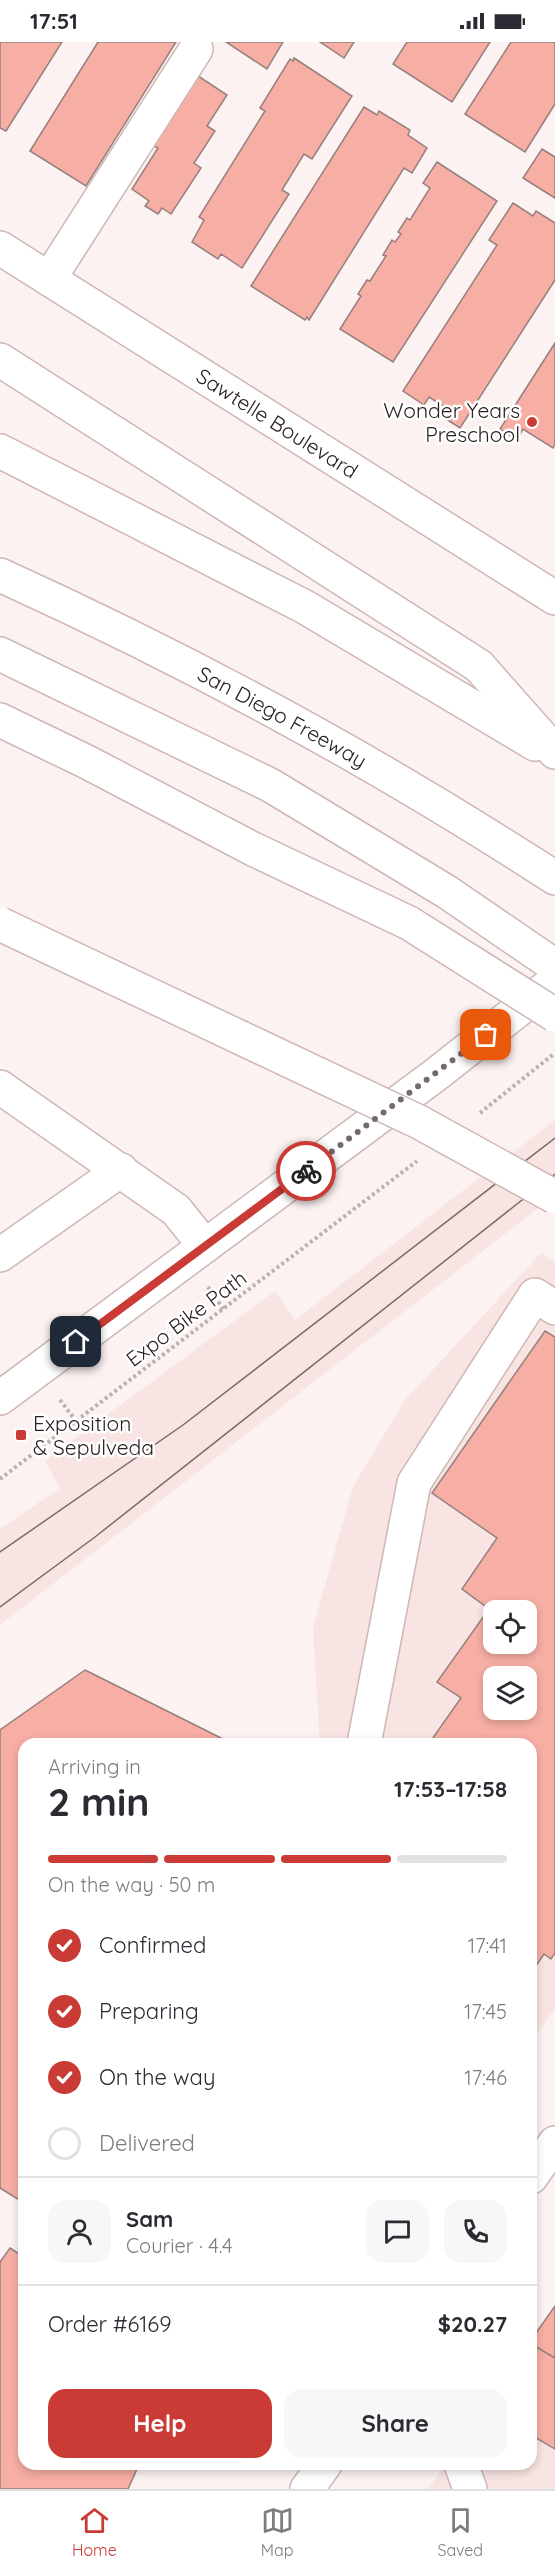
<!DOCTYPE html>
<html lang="en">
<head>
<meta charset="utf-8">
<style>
	:root { --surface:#fff; --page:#f7f7f7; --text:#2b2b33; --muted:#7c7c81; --line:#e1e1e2; --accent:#c93b34 }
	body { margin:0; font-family:Quicksand,sans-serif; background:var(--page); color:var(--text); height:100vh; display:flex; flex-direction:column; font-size:22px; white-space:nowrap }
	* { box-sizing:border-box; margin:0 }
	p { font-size:20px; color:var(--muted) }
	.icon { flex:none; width:33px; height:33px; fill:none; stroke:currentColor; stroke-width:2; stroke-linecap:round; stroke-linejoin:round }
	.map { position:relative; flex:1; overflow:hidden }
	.details { position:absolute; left:18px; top:1696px; width:519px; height:732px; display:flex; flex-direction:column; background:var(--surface); border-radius:18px; box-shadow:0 3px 9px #0003 }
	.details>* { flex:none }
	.controls { position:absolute; left:483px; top:1558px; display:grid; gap:12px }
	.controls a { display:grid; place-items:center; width:54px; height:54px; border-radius:12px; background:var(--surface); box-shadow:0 3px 9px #0003; font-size:30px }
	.pin { position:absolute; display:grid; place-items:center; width:51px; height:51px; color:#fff; margin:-26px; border-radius:12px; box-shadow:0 3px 9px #0006 }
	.courier { position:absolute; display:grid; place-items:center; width:60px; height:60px; margin:-30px; border:4px solid #c93b34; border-radius:50%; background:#fff; color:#222; box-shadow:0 2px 8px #0007 }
	.overview em { font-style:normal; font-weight:800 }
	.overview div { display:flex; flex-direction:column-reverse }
	.overview { display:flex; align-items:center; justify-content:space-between; height:102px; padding:0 30px }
	h1 { font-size:39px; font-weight:800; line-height:45px }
	.bar { display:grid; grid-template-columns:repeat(4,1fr); gap:9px 6px; align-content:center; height:72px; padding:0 30px }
	.bar i { height:8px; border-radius:4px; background:var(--line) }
	.bar .on { background:var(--accent) }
	.bar p { grid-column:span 4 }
	.line { display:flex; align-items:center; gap:15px; padding:0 30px; border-top:2px solid var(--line) }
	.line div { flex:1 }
	.round { display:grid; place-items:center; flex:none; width:63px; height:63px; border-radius:18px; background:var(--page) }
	ol { padding:0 30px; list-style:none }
	li { display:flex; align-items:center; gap:18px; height:66px }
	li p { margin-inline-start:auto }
	li .icon { padding:6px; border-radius:50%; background:var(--accent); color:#fff; stroke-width:4 }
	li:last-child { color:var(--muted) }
	li i { width:33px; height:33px; border:3px solid var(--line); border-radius:50% }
	.cta { display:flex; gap:12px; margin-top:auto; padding:12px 30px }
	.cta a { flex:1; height:69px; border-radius:18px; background:var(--accent); color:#fff; font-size:24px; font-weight:800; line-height:69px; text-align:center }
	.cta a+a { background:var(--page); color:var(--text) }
	.status { display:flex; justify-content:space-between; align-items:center; height:42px; padding:0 30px; background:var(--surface); direction:ltr }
	.status svg { height:16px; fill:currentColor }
	.dock { display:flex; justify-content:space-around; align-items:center; height:84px; border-top:2px solid var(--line); background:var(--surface); font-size:16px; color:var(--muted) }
	.dock a { display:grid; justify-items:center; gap:3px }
	.dock .on { color:var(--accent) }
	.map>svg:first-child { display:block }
</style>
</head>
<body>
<div class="status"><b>17:51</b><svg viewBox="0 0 49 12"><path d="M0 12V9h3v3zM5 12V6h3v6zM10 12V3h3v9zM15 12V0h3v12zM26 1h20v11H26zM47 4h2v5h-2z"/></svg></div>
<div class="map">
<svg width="555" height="2447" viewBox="0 0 555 2447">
	<rect width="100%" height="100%" fill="#fcf2f1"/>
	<g fill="#f8e4e2" fill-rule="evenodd">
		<path d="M555,1078V1153L0,1583V1487L60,1446L45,1419L275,1249L295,1278Z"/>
		<path d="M541,1211L555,1221V1966L531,2001V1702H320L313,1586L353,1445L405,1358ZM494,1569H526V1602H494ZM494,1635H526V1668H494Z"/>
		<path d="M555,2263V2447H428L445,2423L531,2422V2297Z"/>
	</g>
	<g fill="#f7aea4" stroke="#95807d" stroke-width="1.5" fill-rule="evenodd">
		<path d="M0,0H62L6,89L0,86Z"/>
		<path d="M98,0H176L86,144L30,109Z"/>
		<path d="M226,0H283L267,27Z"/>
		<path d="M320,0H354L344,16Z"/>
		<path d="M407,0H490L452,60L393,22Z"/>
		<path d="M511,0H555V62L525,110L465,72Z"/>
		<path d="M294,16L352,54L312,117L304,112L282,148L289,152L242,226L221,212L218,217L192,200L204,178L199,175L265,69L260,66L290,17L293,19Z"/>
		<path d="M192,30L227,53L207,84L215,89L194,121L201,126L171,172L162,166L158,172L145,164L149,159L132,147L158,106L152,103Z"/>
		<path d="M364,65L377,73L379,69L410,88L408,93L427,106L412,131L404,126L309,278L307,275L305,278L251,244Z"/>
		<path d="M542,107L555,115V156L523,136Z"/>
		<path d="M437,120L497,159L393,320L340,287L361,254L358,252L367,238L370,239L386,214L383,213L392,198L395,200L401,192L398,190L407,176L410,178L430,146L423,141Z"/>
		<path d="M513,161L533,174L536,169L555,181V238L460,386L446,377L451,369L429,355L424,363L403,349L497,203L489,198Z"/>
		<path d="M555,301V402L553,406L523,387L517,398L500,387Z"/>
		<path d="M545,1289L555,1295V1911L551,1917L544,1912L531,1931V1702H434L430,1700L461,1656L437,1640L489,1567L462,1547L497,1496L432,1451ZM494,1569H526V1602H494ZM494,1635H526V1668H494Z"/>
		<path d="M85,1628L233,1702H24V2161L0,2146V1688Z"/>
		<path d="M10,2206L24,2215V2422H134L137,2427L128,2447H0V2220Z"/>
		<path d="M555,2264V2316L531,2302V2298Z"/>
		<path d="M531,2302L555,2316V2407L531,2393Z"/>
	</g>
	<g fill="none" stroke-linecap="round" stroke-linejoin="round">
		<g stroke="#ceb7b4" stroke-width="36">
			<g id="minor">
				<path d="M49,237L196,7"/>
				<path d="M0,1045L176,1168L205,1204"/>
				<path d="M0,1213L121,1128"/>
				<path d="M0,1356L434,1034L555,939"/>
				<path d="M364,1702L414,1441L535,1253L555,1266"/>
				<path d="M461,2422L470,2447"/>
			</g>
		</g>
		<g stroke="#ceb7b4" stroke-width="36">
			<g id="major">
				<path id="s1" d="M0,206L555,556"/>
				<path d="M531,2135L555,2101"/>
				<path d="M307,2447L325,2422"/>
			</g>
		</g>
		<g stroke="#ceb7b4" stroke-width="36">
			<g id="highway">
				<path d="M0,318L479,624L555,710"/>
				<path d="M0,409L305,565L535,702"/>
				<path id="s2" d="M0,533C192,620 378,721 555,836"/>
				<path d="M0,612L270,743L447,850L555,924"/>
				<path d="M0,678L87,720L253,807L409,881"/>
			</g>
		</g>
		<g stroke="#bbb1b0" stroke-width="4" stroke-dasharray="3 3" stroke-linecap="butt">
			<path d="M480,1071L555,1011"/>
			<path d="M208,1245L223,1267"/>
			<path d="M60,1358L76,1379"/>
			<path d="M0,1437L417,1119"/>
		</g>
		<use href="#minor" stroke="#fff" stroke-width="33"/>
		<use href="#major" stroke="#fff" stroke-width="33"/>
		<use href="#highway" stroke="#fff" stroke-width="33"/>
		<g stroke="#756c6b" stroke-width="1.5">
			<path d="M0,1510L183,1383L555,1096"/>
			<path d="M0,1565L95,1495L555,1132"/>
		</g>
		<g stroke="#ceb7b4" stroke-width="36" stroke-linecap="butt">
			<g id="highway-bridge">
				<path d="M409,881L555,973"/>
				<path d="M0,882L419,1080L555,1155"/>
			</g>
		</g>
		<use href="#highway-bridge" stroke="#fff" stroke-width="33"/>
	</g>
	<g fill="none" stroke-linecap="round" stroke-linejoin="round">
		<path stroke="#746a69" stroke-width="6" stroke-dasharray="0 10.8" d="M306,1129L486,993"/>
		<path stroke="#c93b34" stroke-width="8" d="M76,1300L306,1129"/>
	</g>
	<g fill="#c93b34" stroke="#fff" stroke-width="2">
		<circle cx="532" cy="380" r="6"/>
		<rect x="15" y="1387" width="12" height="12" rx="3"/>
	</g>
	<g text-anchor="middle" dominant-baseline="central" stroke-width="5" stroke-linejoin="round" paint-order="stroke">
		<g font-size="21" fill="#2a2120" stroke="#fff" text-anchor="end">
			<text x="520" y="368">Wonder Years<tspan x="520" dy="24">Preschool</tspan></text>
			<text x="33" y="1381" text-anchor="start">Exposition<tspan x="33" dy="24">&amp; Sepulveda</tspan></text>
		</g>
		<g font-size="21" fill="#2a2120" stroke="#fff">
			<text stroke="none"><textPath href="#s1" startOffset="328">Sawtelle Boulevard</textPath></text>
			<text stroke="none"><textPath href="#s2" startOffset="316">San Diego Freeway</textPath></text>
			<text transform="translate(186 1276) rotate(-37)">Expo Bike Path</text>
		</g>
	</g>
</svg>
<div class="controls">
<a><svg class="icon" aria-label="locate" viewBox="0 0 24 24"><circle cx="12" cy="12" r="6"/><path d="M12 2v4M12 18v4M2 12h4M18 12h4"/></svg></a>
<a><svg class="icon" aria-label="layers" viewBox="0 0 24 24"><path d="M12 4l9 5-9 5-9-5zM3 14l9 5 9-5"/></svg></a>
</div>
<div class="pin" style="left:486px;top:993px;background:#ea580c"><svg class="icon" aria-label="bag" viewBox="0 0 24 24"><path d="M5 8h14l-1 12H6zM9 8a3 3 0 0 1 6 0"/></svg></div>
<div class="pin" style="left:76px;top:1300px;background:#1f2937"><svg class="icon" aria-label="home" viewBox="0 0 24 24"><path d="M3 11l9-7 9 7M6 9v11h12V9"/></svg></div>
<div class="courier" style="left:306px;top:1129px"><svg class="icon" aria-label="bike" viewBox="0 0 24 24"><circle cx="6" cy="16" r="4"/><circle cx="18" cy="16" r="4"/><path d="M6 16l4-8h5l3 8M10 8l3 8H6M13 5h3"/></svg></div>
<section class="details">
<div class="overview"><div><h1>2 min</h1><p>Arriving in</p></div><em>17:53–17:58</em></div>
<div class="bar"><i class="on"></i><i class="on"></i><i class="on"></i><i></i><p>On the way · 50 m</p></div>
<ol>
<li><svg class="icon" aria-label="check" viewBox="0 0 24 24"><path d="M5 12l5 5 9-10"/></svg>Confirmed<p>17:41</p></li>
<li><svg class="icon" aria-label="check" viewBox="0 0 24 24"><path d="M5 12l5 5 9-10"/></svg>Preparing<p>17:45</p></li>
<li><svg class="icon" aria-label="check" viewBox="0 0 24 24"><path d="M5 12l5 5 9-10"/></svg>On the way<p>17:46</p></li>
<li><i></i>Delivered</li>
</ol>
<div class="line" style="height:108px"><a class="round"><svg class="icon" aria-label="person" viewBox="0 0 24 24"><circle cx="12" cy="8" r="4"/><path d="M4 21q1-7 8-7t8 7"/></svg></a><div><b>Sam</b><p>Courier · 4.4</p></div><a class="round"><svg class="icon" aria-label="chat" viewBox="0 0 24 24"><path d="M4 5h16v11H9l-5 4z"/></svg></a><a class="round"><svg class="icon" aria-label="phone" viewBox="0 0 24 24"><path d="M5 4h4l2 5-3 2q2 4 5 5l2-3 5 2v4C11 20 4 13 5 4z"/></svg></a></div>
<div class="line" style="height:78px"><div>Order #6169</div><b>$20.27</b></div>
<div class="cta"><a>Help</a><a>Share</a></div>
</section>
</div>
<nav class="dock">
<a class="on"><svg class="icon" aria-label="home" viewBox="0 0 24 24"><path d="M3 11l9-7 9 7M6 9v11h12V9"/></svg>Home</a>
<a><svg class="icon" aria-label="map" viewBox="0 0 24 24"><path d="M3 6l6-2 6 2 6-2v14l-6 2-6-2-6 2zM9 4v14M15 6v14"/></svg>Map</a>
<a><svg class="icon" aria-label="saved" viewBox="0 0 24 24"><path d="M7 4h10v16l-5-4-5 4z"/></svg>Saved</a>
</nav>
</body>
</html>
